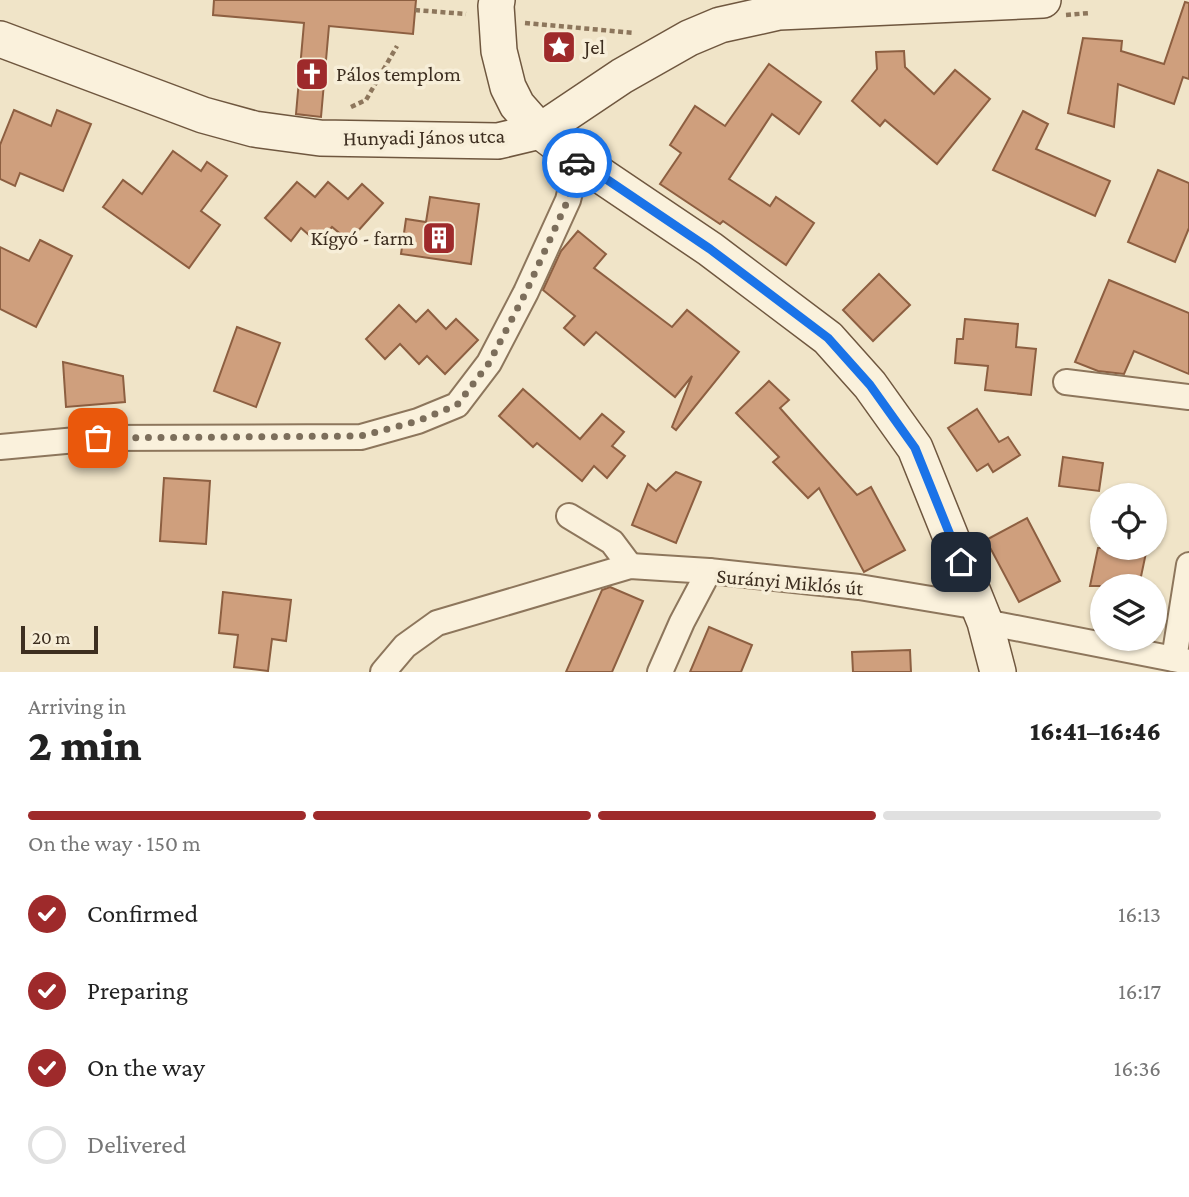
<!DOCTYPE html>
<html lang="en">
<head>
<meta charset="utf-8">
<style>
	:root { --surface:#fff; --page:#f2f2f2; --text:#222; --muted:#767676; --line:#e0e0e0; --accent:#9e2a2b }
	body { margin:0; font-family:"Crimson Pro",serif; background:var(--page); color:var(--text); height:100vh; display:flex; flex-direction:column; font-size:26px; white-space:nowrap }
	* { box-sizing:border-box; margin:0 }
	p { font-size:23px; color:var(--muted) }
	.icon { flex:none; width:38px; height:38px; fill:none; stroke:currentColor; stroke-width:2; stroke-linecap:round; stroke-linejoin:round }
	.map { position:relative; height:672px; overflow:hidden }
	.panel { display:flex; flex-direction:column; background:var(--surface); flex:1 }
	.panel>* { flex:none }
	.controls { position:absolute; left:1090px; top:483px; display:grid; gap:14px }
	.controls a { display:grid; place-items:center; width:77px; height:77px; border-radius:50%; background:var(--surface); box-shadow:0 2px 5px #0004; font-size:35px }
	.scale { position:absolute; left:21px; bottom:18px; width:77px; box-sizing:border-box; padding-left:7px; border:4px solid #3d2e20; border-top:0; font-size:19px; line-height:24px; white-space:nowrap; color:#3d2e20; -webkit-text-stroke:5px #f7eed8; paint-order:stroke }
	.pin { position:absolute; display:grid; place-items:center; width:60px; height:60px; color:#fff; margin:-30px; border-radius:14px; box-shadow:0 4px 10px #0006 }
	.courier { position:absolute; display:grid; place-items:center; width:70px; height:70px; margin:-35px; border:5px solid #1a73e8; border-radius:50%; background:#fff; color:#222; box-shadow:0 2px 9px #0007 }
	.overview em { font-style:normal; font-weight:800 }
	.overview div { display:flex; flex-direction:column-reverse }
	.overview { display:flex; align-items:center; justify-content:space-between; height:119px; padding:0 28px }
	h1 { font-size:46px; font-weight:800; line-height:52px }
	.bar { display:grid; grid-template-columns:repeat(4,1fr); gap:10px 7px; align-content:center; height:84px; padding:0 28px }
	.bar i { height:9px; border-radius:5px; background:var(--line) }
	.bar .on { background:var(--accent) }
	.bar p { grid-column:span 4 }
	ol { padding:0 28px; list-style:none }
	li { display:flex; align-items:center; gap:21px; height:77px }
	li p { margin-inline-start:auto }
	li .icon { padding:7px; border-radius:50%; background:var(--accent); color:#fff; stroke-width:4 }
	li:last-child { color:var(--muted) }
	li i { width:38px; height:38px; border:4px solid var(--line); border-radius:50% }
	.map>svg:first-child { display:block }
</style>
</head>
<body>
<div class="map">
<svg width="1189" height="672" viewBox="0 0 1189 672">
	<rect width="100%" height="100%" fill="#f0e4c8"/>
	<g fill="#cf9f7d" stroke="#8d5f41" stroke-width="2">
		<path d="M214,0H416L413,34L329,26L321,117L296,114L304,23L213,15Z"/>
		<path d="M1185,2L1189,3V79L1183,77L1174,104L1118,84L1114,127L1068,113L1083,38L1122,41L1121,51L1164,64Z"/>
		<path d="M904,51L905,67L934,94L955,70L990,99L937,164L885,120L880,126L852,101L877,69L876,52Z"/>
		<path d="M769,64L821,102L799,134L772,114L729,179L770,206L776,197L814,223L786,265L723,221L720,224L660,184L681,153L670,145L695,106L725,126Z"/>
		<path d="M14,110L51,126L57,110L91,124L63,191L20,173L15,186L0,179V145Z"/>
		<path d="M1023,111L1048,124L1036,149L1110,181L1095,216L993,170Z"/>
		<path d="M173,151L201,171L207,162L227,176L201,211L220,225L189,268L103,207L123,180L142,194Z"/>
		<path d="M1158,170L1189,183V228L1175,262L1128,242Z"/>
		<path d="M297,182L315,197L328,182L348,199L362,184L383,203L349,241L332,227L318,243L301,228L291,241L265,218Z"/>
		<path d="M430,197L479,204L471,264L401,254L406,219L426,222Z"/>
		<path d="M578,231L606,254L594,268L672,327L687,310L739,352L676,430L672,427L692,376L675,397L596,332L584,345L564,328L575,316L543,290L561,251Z"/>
		<path d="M40,240L72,256L36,327L0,309V247L29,261Z"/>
		<path d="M879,274L910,305L873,341L843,310Z"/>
		<path d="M1109,280L1189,313V374L1134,351L1124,374L1098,371L1075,362Z"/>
		<path d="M399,305L416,322L428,310L446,329L456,319L478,340L445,374L427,356L419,364L400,344L385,359L366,339Z"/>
		<path d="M965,319L1018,324L1016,347L1036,349L1031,395L985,390L988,366L955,363L957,339H963Z"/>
		<path d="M237,327L280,343L256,407L214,391Z"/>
		<path d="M63,362L123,376L125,402L66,407Z"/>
		<path d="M769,381L789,400L780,408L857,495L871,487L905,550L864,572L819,488L808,498L773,462L779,457L736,413Z"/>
		<path d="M523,389L580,439L602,414L624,432L612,446L625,456L607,478L594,466L582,481L537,443L533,447L499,416Z"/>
		<path d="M977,409L999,442L1008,437L1020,455L993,472L988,464L977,471L948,428Z"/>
		<path d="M1063,457L1103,463L1099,491L1059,486Z"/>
		<path d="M676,472L701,482L676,543L632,525L648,484L656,491Z"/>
		<path d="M164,478L210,481L206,544L160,541Z"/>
		<path d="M1027,518L1060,581L1019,602L986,540Z"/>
		<path d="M1098,548H1147L1139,586H1090Z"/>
		<path d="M610,587L643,601L612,672H566L602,590Z"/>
		<path d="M223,592L291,600L286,641L272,639L268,671L234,667L238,635L219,633Z"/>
		<path d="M709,627L752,645L741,672H690Z"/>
		<path d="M910,650L911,672H853L852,652Z"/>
	</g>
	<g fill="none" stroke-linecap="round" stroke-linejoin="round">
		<g stroke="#8d765c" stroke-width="28">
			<g id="street">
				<path d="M1066,382L1189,397"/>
				<path d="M0,447L98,438L361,437L418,421L457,405L489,363L526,292L568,200L578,160"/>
				<path d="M569,516L612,542L630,566"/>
				<path d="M985,622L1189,662"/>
				<path d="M1174,659L1189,565"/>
				<path d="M383,672L405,646L437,623L630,566L709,571"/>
				<path d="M660,672L682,622L709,571L859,587L979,607"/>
			</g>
		</g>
		<g stroke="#6f573f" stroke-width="38">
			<g id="secondary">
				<path d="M497,0L496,6L499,51L508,87L517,105L540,131L578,160L710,249L828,338L870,385L915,448L985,622L998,672"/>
				<path d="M0,39L203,115L254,129L320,138L498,141L540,131L622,76L689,38L720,25L779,12L1043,0"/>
			</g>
		</g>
		<g stroke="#8d765c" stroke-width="4.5" stroke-dasharray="5 3.5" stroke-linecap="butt">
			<path d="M415,10L466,14"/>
			<path d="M1066,15L1090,13"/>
			<path d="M525,23L635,33"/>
			<path d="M351,107L366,100L397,46"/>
		</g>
		<use href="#street" stroke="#faf1dc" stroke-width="24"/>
		<use href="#secondary" stroke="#faf1dc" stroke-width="35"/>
	</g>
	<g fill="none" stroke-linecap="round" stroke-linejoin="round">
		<path stroke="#7c6e5b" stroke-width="7" stroke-dasharray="0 12.6" d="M98,438L361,436L418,421L457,405L489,363L526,292L568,200L577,163"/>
		<path stroke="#1a73e8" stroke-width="9" d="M577,163L578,160L710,249L828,338L870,385L915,448L961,562"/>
	</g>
	<defs>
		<g id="sight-square" transform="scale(1.75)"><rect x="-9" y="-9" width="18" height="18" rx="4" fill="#9e2a2b" stroke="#f7eed8"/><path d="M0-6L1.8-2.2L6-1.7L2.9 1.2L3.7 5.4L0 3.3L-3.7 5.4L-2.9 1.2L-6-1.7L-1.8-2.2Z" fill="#fff"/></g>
		<g id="church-square" transform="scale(1.75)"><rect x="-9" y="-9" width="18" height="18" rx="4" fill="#9e2a2b" stroke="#f7eed8"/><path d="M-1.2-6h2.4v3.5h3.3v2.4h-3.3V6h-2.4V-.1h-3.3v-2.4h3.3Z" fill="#fff"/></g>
		<g id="building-square" transform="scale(1.75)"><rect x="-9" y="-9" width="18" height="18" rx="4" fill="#9e2a2b" stroke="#f7eed8"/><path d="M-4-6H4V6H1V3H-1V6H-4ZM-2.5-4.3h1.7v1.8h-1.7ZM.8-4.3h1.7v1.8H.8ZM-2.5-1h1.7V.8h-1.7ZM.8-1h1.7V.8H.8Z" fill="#fff"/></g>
	</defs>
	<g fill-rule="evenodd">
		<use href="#sight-square" x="559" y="47"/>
		<use href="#church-square" x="312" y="74"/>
		<use href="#building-square" x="439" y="238"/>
	</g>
	<g text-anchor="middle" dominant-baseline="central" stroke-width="7" stroke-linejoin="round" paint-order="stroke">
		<g font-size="21" fill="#3d2e20" stroke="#f7eed8" text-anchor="start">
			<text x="584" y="47">Jel</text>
			<text x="336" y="74">Pálos templom</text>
			<text x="414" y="238" text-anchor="end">Kígyó - farm</text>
		</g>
		<g font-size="21" fill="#3d2e20" stroke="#f7eed8">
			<text transform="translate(424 137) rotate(-1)">Hunyadi János utca</text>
			<text transform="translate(790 582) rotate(5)">Surányi Miklós út</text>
		</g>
	</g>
</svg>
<div class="controls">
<a><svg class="icon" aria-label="locate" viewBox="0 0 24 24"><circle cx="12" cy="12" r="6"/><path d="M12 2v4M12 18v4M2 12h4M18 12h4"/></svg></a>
<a><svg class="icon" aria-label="layers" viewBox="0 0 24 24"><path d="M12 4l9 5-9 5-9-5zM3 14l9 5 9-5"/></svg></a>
</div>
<div class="scale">20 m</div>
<div class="pin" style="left:98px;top:438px;background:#ea580c"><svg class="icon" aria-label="bag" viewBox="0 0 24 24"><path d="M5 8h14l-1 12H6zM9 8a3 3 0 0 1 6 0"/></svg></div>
<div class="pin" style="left:961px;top:562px;background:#1f2937"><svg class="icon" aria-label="home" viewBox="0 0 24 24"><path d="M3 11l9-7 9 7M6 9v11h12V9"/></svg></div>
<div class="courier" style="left:577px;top:163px"><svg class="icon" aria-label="car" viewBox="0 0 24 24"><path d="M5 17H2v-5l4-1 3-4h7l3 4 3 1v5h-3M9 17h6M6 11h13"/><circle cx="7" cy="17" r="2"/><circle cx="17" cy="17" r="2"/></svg></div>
</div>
<section class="panel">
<div class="overview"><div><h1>2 min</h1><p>Arriving in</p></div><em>16:41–16:46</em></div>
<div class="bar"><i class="on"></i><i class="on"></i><i class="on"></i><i></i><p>On the way · 150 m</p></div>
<ol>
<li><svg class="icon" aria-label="check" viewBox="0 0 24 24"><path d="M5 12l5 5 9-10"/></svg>Confirmed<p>16:13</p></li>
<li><svg class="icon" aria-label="check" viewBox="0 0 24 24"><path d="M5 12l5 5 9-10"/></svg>Preparing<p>16:17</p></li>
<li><svg class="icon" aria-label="check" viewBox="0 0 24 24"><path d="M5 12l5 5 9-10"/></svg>On the way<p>16:36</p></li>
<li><i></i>Delivered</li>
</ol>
</section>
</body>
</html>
